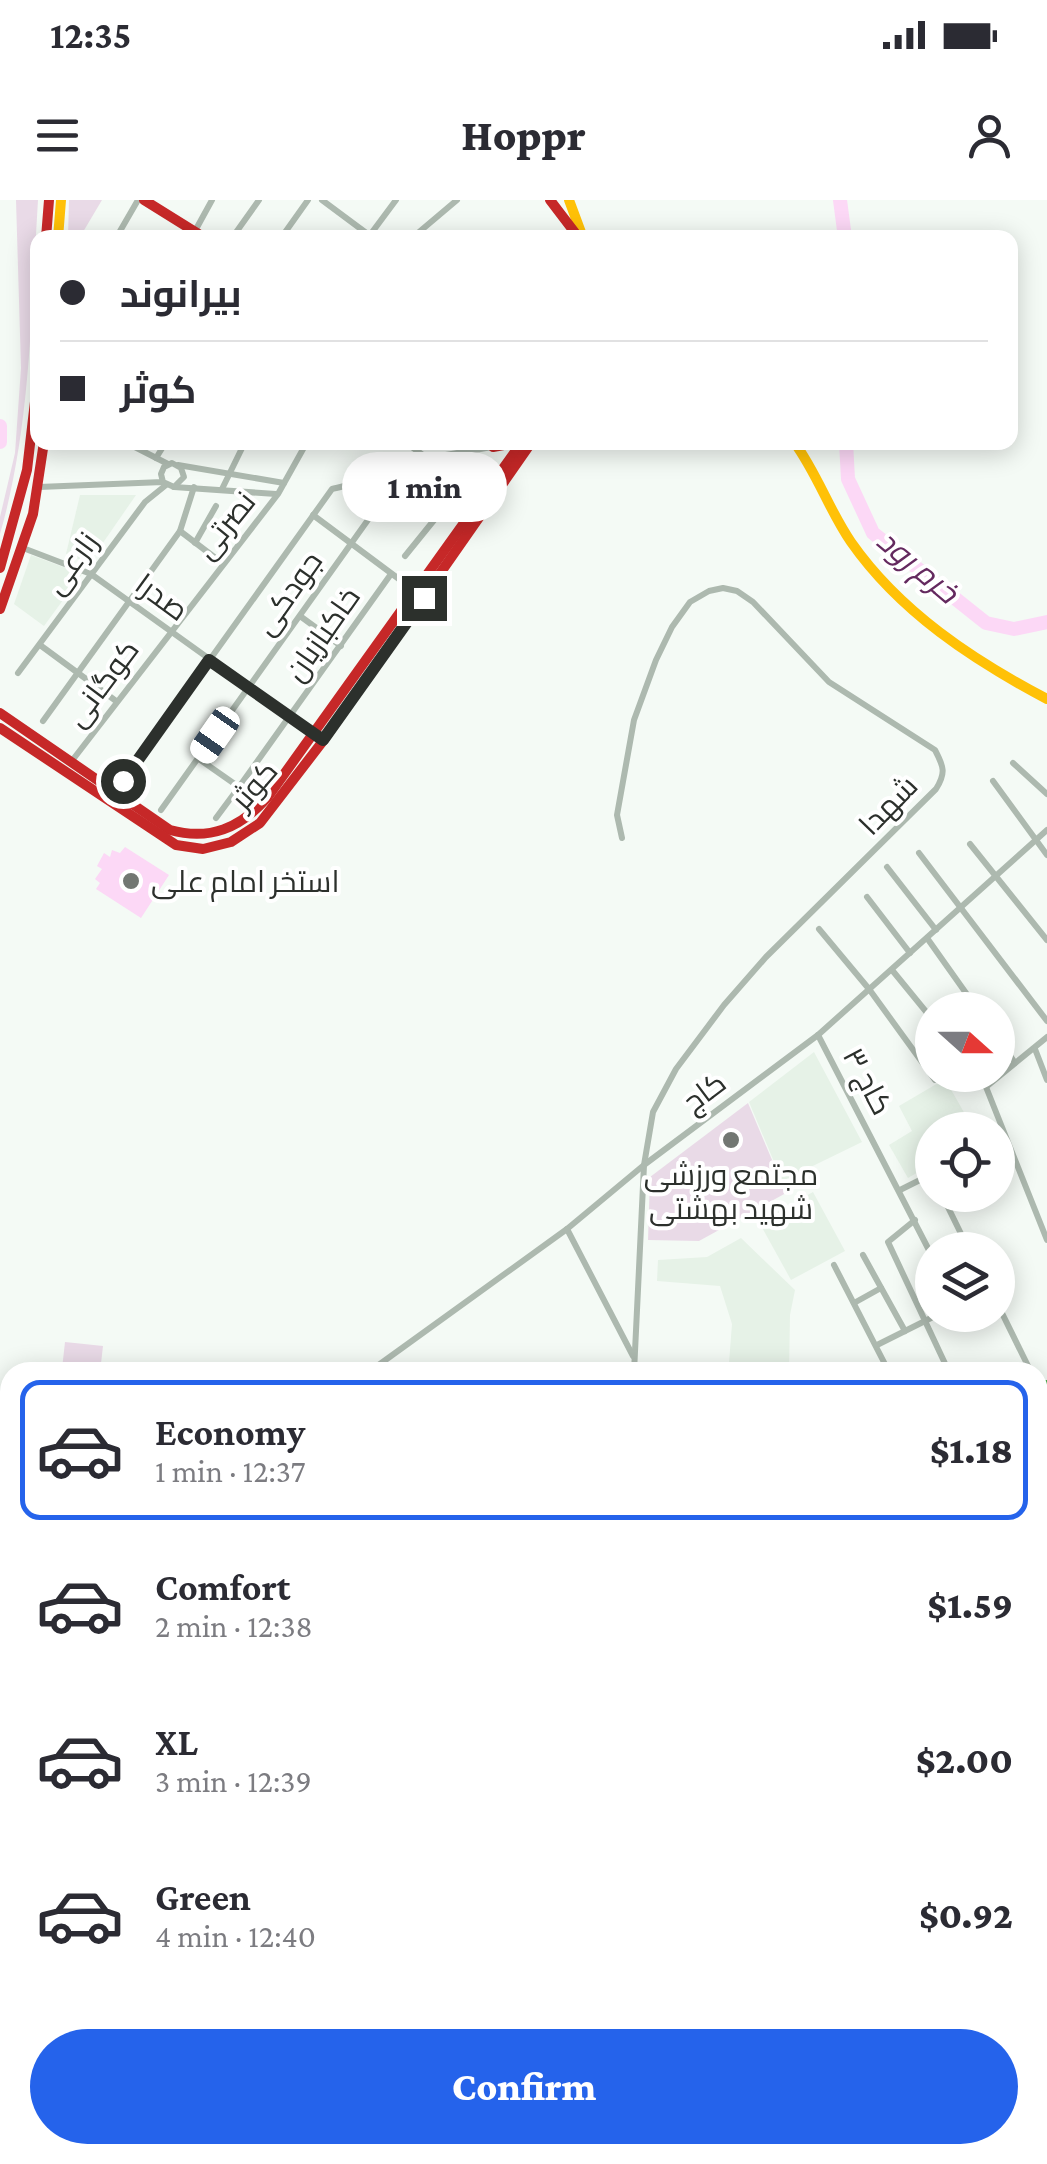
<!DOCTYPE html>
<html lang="en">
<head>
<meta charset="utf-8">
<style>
  :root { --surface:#fff; --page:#f7f7f7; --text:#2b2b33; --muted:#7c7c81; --line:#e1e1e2; --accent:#2563eb }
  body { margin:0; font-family:"Crimson Pro",Cairo,serif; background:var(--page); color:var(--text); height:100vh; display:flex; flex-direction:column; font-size:38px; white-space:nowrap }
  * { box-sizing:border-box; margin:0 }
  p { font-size:32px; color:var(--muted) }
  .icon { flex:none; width:55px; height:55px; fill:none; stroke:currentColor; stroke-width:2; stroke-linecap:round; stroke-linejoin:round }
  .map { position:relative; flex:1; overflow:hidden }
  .panel { position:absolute; left:0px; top:1162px; width:1048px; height:802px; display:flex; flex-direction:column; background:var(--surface); border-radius:30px 30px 0 0; box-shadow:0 5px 25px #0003 }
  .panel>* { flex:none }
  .top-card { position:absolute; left:30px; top:30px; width:988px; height:220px; border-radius:20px; box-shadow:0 5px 25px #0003; display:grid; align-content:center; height:220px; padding:0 30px; background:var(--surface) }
  .needle { width:65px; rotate:111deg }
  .fabs { position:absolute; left:915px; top:792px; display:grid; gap:20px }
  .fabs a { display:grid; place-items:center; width:100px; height:100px; border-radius:50%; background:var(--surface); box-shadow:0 5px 25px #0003; font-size:50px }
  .end { position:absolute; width:45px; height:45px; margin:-22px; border:12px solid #2c302c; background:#fff; box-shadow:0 0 0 5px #fff }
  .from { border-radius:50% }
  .bubble { position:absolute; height:70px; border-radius:35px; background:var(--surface); box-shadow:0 5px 25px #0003; font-size:32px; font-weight:800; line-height:70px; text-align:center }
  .car { position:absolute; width:30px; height:60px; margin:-30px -15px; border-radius:12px; box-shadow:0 0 8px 2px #0007; background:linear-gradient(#fff 24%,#345 0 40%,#fff 0 76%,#345 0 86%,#fff 0) }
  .top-card b { display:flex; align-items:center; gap:35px; height:95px; font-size:38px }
  .top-card b+b { border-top:2px solid var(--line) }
  .top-card i { width:25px; height:25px; background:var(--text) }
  ul { padding:18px 0 0; list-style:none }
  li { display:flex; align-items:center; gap:30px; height:140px; margin:0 20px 15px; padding:0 10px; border:5px solid transparent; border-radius:20px }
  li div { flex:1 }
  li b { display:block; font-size:38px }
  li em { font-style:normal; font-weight:800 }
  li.selected { border-color:var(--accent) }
  li>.icon { width:90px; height:90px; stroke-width:1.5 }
  .primary-button { display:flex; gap:20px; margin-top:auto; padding:20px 30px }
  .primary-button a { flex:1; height:115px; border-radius:60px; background:var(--accent); color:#fff; font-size:40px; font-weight:800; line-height:115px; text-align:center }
  .status { display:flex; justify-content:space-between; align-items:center; height:70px; padding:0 50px; background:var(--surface); direction:ltr }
  .status svg { height:28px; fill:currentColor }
  header { display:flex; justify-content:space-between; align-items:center; height:130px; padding:0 30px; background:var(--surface); font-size:45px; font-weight:800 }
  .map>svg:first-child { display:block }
  .built { fill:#e6f2e7 }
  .green { fill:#e9dae7 }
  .water { fill:#fcd8f6 }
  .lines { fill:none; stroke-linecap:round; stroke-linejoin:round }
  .river { stroke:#fcd8f6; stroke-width:14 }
  .street { stroke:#adb9af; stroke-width:6 }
  .fast { stroke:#4caf50; stroke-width:10 }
  .slow { stroke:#ffc107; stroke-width:10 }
  .jam { stroke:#c62828; stroke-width:10 }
  .route { stroke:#2c302c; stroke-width:12 }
  .poi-dot { fill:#727772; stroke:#fff; stroke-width:4 }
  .labels { text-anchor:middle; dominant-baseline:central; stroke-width:8; stroke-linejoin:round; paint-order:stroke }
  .street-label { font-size:30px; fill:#2c302c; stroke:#fff }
  .poi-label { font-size:30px; fill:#2c302c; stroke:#fff; text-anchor:start }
  .water-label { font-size:32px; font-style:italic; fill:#64295f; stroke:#fff }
</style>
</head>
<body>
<div class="status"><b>12:35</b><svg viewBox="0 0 49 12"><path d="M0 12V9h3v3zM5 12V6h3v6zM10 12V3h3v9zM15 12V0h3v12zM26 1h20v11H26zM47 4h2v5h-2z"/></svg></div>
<header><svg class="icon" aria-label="menu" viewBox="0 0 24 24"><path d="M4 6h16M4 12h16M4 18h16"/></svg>Hoppr<svg class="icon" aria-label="person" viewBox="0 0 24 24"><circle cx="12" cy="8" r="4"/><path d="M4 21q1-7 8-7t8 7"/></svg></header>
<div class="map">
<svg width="1047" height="1964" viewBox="0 0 1047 1964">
  <rect width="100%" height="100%" fill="#f4faf5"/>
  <g class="built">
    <path d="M80,295H136L89,363L66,354Z"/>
    <path d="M31,355L82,374L44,426L14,404Z"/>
    <path d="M814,852L862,942L782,981L749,902Z"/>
    <path d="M945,879L974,930H932V964L908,978L889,945L912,931L899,906Z"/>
    <path d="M813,992L845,1051L791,1080L759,1022Z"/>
    <path d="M741,1038L795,1090L790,1115L789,1172L729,1163L732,1124L720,1086L657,1081L658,1060L707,1057Z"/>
  </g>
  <g class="green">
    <path d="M16,0H38C31,111 31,227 0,334V317L15,253L21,168Z"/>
    <path d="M69,0H102L80,37H68Z"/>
    <path d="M748,903L786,993L699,1041L648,1040L650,977Z"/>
    <path d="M65,1142L103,1146L100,1172L62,1169Z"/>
  </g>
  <path class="water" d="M125,647L169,675L141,718L96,689L100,683L95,679L102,669L97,666L104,653L110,657L112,650L120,653Z"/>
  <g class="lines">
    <g class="river">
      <path d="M840,0L845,38"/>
      <path d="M0,226V242"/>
      <path d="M846,242L848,279L873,333L986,423L1014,429L1047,422"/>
    </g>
    <g class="street">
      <path d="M322,0L369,35"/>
      <path d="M195,31L212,0"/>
      <path d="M370,35L396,0"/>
      <path d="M116,38L138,0"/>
      <path d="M232,38L259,0"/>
      <path d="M281,38L308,0"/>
      <path d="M412,38L457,0"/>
      <path d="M125,242L168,264"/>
      <path d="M405,242L427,258"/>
      <path d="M156,258L166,242"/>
      <path d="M178,265L284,283"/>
      <path d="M353,271L492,247"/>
      <path d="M395,282L439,314L405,356"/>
      <path d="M39,287L163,282L174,287L184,277L181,268L172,263L164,267L161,274L163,282"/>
      <path d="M174,287L276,294"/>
      <path d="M464,288C480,278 484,266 469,253"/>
      <path d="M222,289L245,242"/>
      <path d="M313,315L415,391"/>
      <path d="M180,331L222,363"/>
      <path d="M195,343L216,306"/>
      <path d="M23,348L91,374L314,534"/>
      <path d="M300,416L341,446"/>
      <path d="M40,445L116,501"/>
      <path d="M18,473L145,302L166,285"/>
      <path d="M43,521L180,331L194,287"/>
      <path d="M199,559L239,587L391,374"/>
      <path d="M71,562L278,294L307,242"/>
      <path d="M1013,563L1047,594"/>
      <path d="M123,581L332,289C353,284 423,265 441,270C464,276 471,300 463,321"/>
      <path d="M993,581L1047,655"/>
      <path d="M161,610L400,275"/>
      <path d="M216,618L239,587"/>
      <path d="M622,638L617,615L634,520L656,460L672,427L690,402L709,391L723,388L737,391L753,402L829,482L935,550C944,567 946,573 936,589L766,757L724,805L676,869L653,912L644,965L634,1172"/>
      <path d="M970,644L1047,740"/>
      <path d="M919,653L1047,821"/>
      <path d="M887,667L936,730"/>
      <path d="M867,697L910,753"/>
      <path d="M819,729L869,789L935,880L944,875"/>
      <path d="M927,738L978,810"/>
      <path d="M892,770L932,819"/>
      <path d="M818,835L932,1056"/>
      <path d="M998,838L1015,863"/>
      <path d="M1035,849L1047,880"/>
      <path d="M969,875L986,887L1047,837"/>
      <path d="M986,887L1047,1040"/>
      <path d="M900,990L932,974"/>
      <path d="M942,995L969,1050"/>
      <path d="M915,1020L888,1042L949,1172"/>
      <path d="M567,1029L633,1156"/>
      <path d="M863,1055L905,1131"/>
      <path d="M834,1065L889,1172"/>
      <path d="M854,1103L881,1088"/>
      <path d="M998,1105L1031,1172"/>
      <path d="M877,1145L937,1115"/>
      <path d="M373,1169L567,1029L644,965L818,835L1047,630"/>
      <path d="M0,1314L10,1308"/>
      <path d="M0,1383L10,1382"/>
      <path d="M1038,1441L1043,1475L1038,1515"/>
      <path d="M0,1444L10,1443"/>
      <path d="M0,1453L10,1542"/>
      <path d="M1038,1521H1047"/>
      <path d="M1038,1531L1043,1595"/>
      <path d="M0,1581L10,1580"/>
      <path d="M1038,1623L1047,1621"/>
      <path d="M0,1695L10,1694"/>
      <path d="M1038,1779L1047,1809"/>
      <path d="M0,1818L10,1817"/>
      <path d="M1038,1854L1047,1846"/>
      <path d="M1038,1907L1047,1921"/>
      <path d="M15,1955L16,1964"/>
      <path d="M63,1955L64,1964"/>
      <path d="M118,1955L120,1964"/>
      <path d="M172,1955L173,1964"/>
      <path d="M227,1955L228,1964"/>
      <path d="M282,1955L283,1964"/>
      <path d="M314,1955L315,1964"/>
      <path d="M349,1955L350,1964"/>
      <path d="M401,1955L402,1964"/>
      <path d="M432,1955L433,1964"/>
      <path d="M649,1955V1964"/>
      <path d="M708,1955V1964"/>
      <path d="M759,1955V1964"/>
      <path d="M944,1955L950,1964"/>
      <path d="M896,1964L908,1955"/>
    </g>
    <g class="fast">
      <path d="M329,1172L415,1169L510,1172"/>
      <path d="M1038,1187L1047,1185"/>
      <path d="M1038,1217L1047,1216"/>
      <path d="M1038,1255H1047"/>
      <path d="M0,1276L10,1275"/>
      <path d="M524,1955V1964"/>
    </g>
    <g class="slow">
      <path d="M569,0L582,35"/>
      <path d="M58,38L61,0"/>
      <path d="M794,242C817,273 829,310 851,342C900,412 973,460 1047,499"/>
      <path d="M0,1237L10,1236"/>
      <path d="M0,1304L10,1302"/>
      <path d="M545,1955V1964"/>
      <path d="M1045,1964L1047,1962"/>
    </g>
    <g class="jam">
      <path d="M144,0L205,38"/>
      <path d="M550,0L579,38"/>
      <path d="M46,38L49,0"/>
      <path d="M487,242L493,247L520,242"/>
      <path d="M0,368L27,270L38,176"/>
      <path d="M0,409L33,314L44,242"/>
      <path d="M0,513L170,630C210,641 240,628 267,598L522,242"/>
      <path d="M0,528L176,645L203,649L231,642L260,623L323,541L529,246L523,242"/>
      <path d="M1038,1232L1047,1231"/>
      <path d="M0,1926L10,1924"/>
      <path d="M0,1936L10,1934"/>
    </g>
  </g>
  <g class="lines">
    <path class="route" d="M123,581L209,460L323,540L424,398"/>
  </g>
  <g class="poi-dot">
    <circle cx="131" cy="681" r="10"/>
    <circle cx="731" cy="940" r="10"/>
  </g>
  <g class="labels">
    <g class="street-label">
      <text transform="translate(225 325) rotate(-51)">نصرتی</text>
      <text transform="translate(71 363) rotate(-54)">زارعی</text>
      <text transform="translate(288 393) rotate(-55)">جودکی</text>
      <text transform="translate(162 397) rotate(36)">صدرا</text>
      <text transform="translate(322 434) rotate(-55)">خاکبازیان</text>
      <text transform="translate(102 483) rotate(-53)">کوگانی</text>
      <text transform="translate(254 585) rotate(-49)">کوثر</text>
      <text transform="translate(888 605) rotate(-46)">شهدا</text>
      <text transform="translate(868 881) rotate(62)">کاج ۳</text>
      <text transform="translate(704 892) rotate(-37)">کاج</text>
    </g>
    <g class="poi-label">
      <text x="151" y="681">استخر امام علی</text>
      <text x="731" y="974" text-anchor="middle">مجتمع ورزشی<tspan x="731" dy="34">شهید بهشتی</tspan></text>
    </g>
    <g class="water-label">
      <text transform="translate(918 366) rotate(40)">خرم رود</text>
    </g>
  </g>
</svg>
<div class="fabs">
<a><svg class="needle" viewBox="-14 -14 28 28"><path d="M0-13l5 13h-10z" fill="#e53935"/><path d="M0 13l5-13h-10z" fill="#7c7c81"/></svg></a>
<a><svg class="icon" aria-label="locate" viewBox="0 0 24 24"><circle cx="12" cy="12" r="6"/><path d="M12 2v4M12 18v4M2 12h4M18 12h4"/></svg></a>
<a><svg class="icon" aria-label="layers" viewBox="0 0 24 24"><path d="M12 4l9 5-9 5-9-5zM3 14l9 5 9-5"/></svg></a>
</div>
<i class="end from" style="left:123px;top:581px"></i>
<i class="end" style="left:424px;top:398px"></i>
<div class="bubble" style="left:342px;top:252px;width:165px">1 min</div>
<i class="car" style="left:215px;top:535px;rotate:215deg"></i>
<div class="top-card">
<b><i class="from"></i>بیرانوند</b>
<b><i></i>کوثر</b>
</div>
<section class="panel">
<ul>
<li class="selected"><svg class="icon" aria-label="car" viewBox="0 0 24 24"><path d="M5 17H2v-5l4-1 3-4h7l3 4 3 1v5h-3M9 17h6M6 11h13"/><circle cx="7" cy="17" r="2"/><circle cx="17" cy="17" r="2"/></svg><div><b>Economy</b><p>1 min · 12:37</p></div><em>$1.18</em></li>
<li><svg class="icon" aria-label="car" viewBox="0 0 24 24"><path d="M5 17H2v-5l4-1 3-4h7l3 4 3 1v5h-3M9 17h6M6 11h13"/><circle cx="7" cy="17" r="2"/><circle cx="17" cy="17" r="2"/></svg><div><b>Comfort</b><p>2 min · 12:38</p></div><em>$1.59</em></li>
<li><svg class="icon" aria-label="car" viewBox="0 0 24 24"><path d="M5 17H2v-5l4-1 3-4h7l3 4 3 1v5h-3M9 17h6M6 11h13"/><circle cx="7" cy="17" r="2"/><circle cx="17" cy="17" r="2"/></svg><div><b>XL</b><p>3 min · 12:39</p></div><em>$2.00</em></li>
<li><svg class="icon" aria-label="car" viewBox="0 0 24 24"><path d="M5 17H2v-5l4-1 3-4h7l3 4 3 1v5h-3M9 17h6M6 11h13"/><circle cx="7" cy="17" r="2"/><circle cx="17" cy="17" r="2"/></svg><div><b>Green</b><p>4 min · 12:40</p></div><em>$0.92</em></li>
</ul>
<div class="primary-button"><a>Confirm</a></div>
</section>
</div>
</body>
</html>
